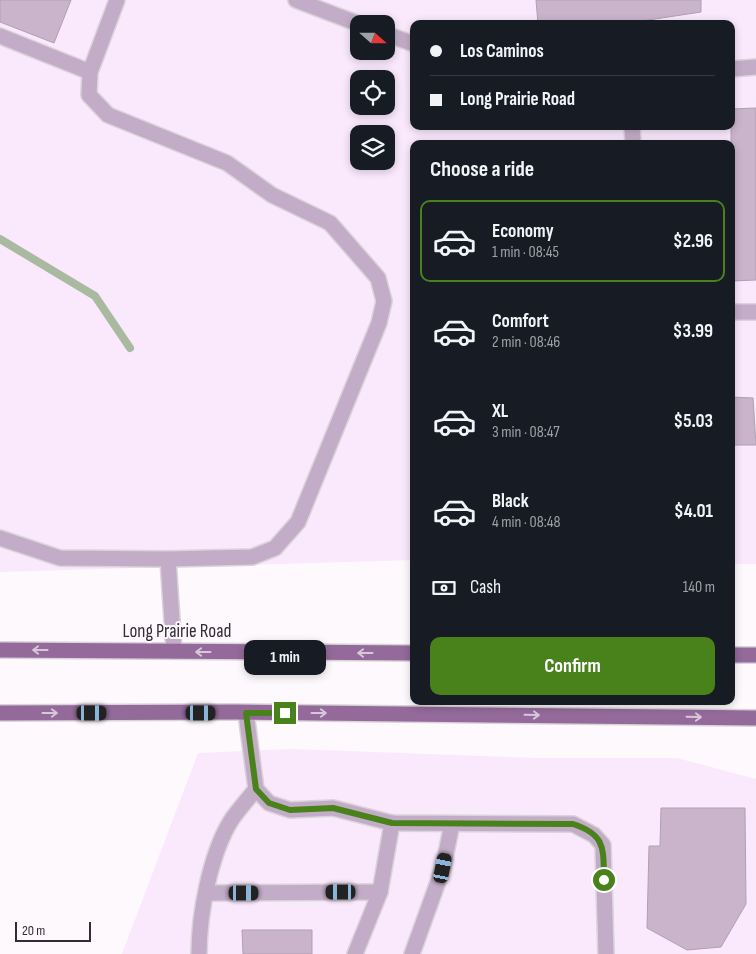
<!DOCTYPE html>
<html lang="en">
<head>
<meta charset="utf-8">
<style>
  :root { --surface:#171b24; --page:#242831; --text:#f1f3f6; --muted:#9ea1a6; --line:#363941; --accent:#49811b }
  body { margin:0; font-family:"Sofia Sans Condensed",sans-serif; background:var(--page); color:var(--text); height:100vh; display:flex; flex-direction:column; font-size:19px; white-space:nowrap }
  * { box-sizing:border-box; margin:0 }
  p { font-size:16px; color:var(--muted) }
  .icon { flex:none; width:28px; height:28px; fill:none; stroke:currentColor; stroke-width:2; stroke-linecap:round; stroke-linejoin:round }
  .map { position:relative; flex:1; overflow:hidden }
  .side { position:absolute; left:410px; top:140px; width:325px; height:565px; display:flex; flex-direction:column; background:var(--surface); border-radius:10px; box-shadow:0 2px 8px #0003 }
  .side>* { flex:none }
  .hud { position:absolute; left:410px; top:20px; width:325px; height:110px; border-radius:10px; box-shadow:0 2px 8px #0003; display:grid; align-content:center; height:110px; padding:0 20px; background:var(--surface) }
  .needle { width:32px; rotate:111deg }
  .buttons { position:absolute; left:350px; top:15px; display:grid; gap:10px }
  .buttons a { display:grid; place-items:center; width:45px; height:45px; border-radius:10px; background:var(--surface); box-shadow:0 2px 8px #0003; font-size:25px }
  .scale { position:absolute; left:15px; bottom:12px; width:76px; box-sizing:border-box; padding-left:5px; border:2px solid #332c34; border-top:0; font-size:14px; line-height:18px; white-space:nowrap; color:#332c34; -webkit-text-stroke:4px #fdf9fd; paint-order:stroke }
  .end { position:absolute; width:22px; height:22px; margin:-11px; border:6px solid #49811b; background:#fff; box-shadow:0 0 0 2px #fff }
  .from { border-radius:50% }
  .bubble { position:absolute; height:35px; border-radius:10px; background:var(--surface); box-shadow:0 2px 8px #0003; font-size:16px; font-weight:700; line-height:35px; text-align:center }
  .car { position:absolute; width:15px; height:30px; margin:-15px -8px; border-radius:6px; box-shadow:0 0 4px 1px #0007; background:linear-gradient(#222 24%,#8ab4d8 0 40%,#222 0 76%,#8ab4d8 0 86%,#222 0) }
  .hud b { display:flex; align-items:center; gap:18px; height:48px; font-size:19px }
  .hud b+b { border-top:1px solid var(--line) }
  .hud i { width:12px; height:12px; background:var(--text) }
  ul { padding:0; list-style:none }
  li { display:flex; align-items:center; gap:15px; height:82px; margin:0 10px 8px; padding:0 10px; border:2px solid transparent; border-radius:10px }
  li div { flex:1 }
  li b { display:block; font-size:19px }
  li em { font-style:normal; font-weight:700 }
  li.selected { border-color:var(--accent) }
  li>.icon { width:45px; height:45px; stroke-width:1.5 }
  h2 { padding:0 20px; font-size:22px; line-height:60px }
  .pay { display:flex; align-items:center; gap:12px; height:55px; padding:0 20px; font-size:19px }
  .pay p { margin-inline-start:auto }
  .cta { display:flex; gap:10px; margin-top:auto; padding:10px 20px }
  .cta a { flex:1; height:58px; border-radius:10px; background:var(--accent); color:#fff; font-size:20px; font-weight:700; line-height:58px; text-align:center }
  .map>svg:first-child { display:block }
  .built { fill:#fae8fd; fill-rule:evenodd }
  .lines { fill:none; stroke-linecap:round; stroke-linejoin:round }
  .stream { stroke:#a9baa0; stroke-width:8 }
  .building { fill:#c9b4cc; stroke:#b09fb3 }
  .minor-casing { stroke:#d9d4d9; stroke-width:18 }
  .major-casing { stroke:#d9d4d9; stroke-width:18 }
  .minor { stroke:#c3acc7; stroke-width:15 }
  .major { stroke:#936a99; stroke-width:15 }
  .oneway { stroke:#d8c7da }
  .route { stroke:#49811b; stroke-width:6 }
  .labels { text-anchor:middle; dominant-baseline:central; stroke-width:4; stroke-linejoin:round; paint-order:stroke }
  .street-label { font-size:19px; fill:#332c34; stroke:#fdf9fd }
</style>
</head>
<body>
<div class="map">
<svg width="756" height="954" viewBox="0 0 756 954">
  <rect width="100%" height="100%" fill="#fdf9fd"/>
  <g class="built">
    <path d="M0,0H756V564H731V144H414V560L0,572ZM359,24H386V51H359ZM414,24H731V126H414ZM359,79H386V106H359ZM359,134H386V161H359Z"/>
    <path d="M292,749L536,758H677L756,779V954H122L198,753Z"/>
  </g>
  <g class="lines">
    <path class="stream" d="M0,239L95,296L130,348"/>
  </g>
  <g class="building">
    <path d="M0,0H71L54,43L0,22Z"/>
    <path d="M536,0H701V12L622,24H538Z"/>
    <path d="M756,108V280L731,281V109Z"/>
    <path d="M731,397L753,398L756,445H731Z"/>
    <path d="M661,808H745L746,904L721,947L687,950L647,928L649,846H660Z"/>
    <path d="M242,930H312V954H243Z"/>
  </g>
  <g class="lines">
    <defs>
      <g id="minor">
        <path d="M117,0L90,72L89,95L108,115L227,163L272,195L330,223L378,278L384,301L379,323L298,522L275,548L252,557L168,559"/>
        <path d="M296,0L359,24"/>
        <path d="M386,34L414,44"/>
        <path d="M0,36L90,72"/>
        <path d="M731,69L756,67"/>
        <path d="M632,126L633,144"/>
        <path d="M731,312H756"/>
        <path d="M0,538L60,558L168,559L174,651"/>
        <path d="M246,713L256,789L269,803L290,810L333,808L392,823L573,824L594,835L603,845L606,954"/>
        <path d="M206,893L380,892"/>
        <path d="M199,954C199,915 210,853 232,819C239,809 248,799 256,789"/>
        <path d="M355,954L380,892L392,823"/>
        <path d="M412,954L443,868L452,824"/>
      </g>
      <g id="major">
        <path d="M0,650L414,653"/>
        <path d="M731,655H756"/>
        <path d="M0,713L236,712L756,718"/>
      </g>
    </defs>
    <use href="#minor" class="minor-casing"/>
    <use href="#major" class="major-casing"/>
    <use href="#minor" class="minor"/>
    <use href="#major" class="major"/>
  </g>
  <defs><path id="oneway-shaft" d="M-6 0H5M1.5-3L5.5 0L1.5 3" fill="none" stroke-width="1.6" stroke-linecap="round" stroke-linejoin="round" transform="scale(1.25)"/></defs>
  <g class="oneway">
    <use href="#oneway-shaft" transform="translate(40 650) rotate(-180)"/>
    <use href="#oneway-shaft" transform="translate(203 652) rotate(-180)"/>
    <use href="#oneway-shaft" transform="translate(365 653) rotate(-180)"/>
    <use href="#oneway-shaft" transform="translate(50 713)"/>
    <use href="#oneway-shaft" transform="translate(319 713)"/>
    <use href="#oneway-shaft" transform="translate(532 715) rotate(1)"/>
    <use href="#oneway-shaft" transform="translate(694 717) rotate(1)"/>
  </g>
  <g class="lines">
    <path class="route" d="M285,713H246L256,789L269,803L290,810L333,808L392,823L573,824C607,835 603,850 604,880"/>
  </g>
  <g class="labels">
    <g class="street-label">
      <text x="177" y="631">Long Prairie Road</text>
    </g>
  </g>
</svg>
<div class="buttons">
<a><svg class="needle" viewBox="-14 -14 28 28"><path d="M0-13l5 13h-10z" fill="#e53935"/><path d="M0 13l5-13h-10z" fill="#9ea1a6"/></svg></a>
<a><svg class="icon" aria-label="locate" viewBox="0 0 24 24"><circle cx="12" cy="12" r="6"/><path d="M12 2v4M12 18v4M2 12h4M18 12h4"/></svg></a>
<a><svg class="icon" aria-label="layers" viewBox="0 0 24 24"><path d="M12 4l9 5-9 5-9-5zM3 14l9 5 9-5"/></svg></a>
</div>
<div class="scale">20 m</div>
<i class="end from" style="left:604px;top:880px"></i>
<i class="end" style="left:285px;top:713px"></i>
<div class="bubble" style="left:244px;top:640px;width:82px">1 min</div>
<i class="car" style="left:92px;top:713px;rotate:90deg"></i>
<i class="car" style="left:201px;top:713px;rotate:90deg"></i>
<i class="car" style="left:443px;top:868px;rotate:11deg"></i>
<i class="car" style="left:341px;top:892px;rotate:270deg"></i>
<i class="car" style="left:244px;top:893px;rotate:90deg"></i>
<div class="hud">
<b><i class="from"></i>Los Caminos</b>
<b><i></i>Long Prairie Road</b>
</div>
<section class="side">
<h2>Choose a ride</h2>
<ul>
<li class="selected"><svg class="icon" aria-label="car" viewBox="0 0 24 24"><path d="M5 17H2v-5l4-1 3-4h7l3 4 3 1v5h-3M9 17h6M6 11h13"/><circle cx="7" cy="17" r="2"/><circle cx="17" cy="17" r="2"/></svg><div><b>Economy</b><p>1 min · 08:45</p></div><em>$2.96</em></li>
<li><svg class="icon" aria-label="car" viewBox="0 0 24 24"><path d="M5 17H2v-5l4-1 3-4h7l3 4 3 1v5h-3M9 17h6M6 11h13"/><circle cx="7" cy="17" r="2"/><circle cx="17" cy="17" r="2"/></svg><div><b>Comfort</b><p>2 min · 08:46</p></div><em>$3.99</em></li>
<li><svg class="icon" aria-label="car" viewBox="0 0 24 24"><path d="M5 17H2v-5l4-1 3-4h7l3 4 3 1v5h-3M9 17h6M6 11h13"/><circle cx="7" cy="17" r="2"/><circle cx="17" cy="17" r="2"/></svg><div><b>XL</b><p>3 min · 08:47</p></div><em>$5.03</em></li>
<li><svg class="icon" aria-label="car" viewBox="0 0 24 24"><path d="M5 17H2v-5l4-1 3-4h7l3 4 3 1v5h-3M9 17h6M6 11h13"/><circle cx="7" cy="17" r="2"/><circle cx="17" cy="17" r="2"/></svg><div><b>Black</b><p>4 min · 08:48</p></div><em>$4.01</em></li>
</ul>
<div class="pay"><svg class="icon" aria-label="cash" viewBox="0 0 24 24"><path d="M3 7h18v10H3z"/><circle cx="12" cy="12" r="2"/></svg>Cash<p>140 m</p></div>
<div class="cta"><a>Confirm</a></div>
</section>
</div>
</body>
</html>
